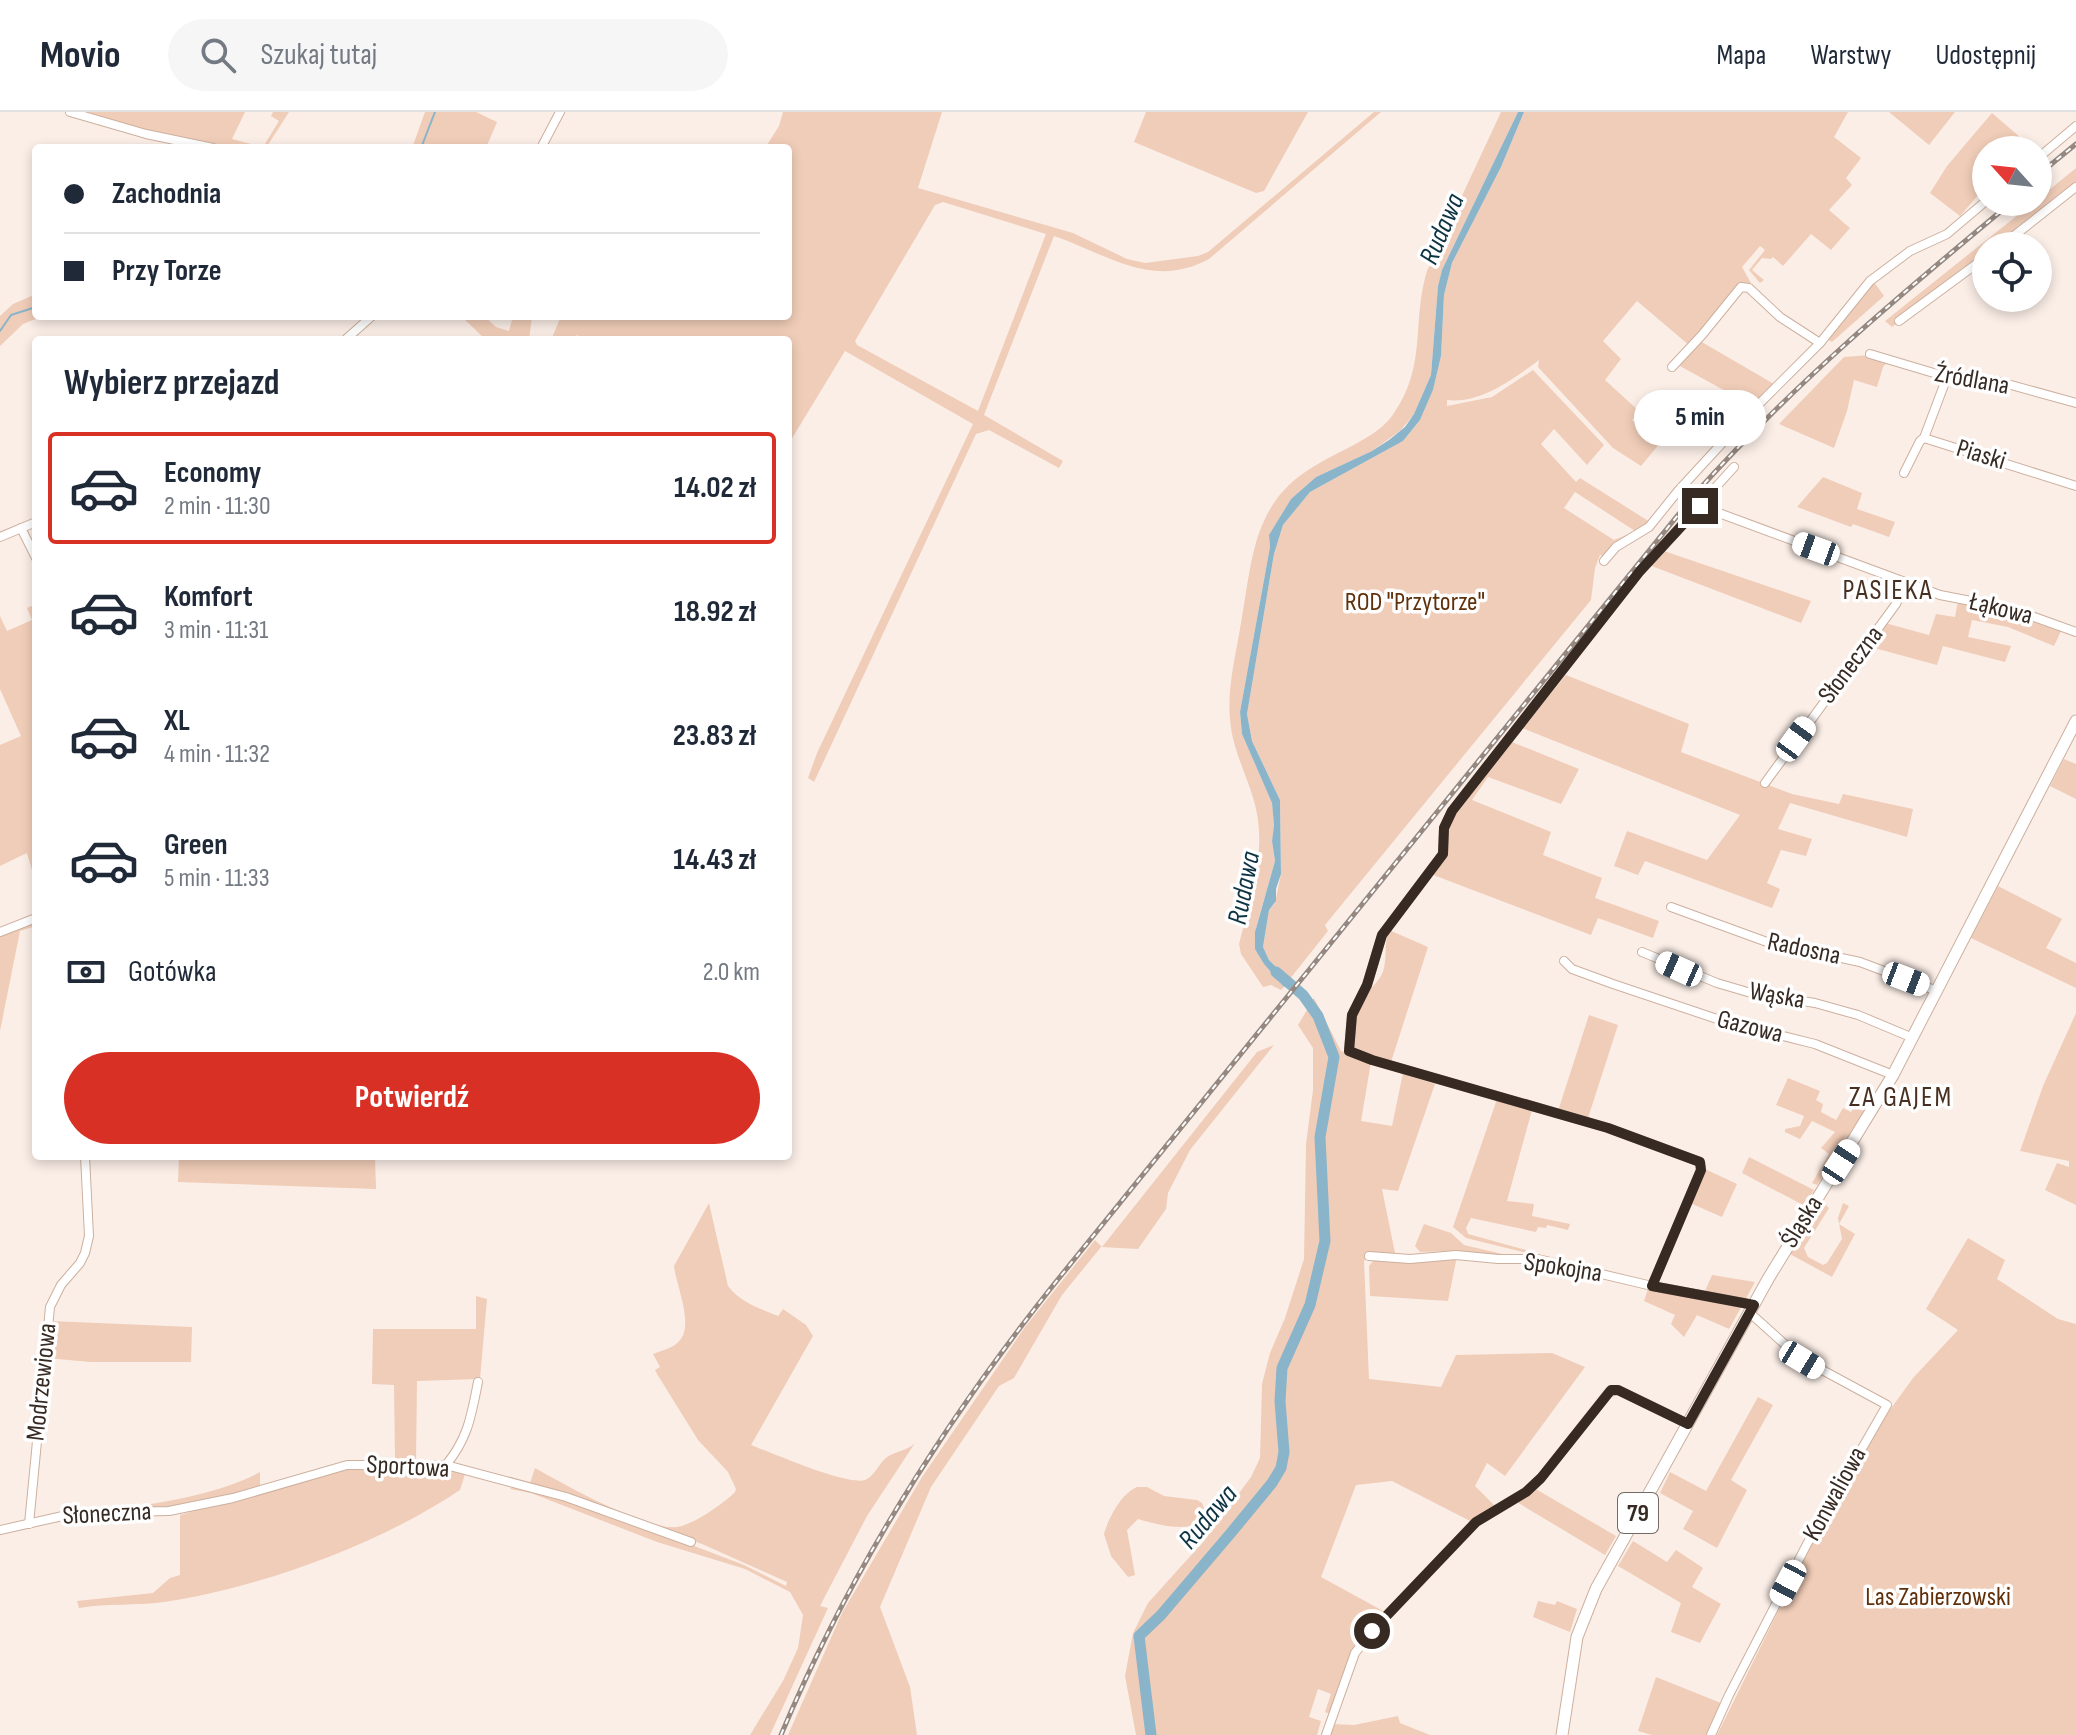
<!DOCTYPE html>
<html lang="pl">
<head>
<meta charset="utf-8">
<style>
  :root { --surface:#fff; --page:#f6f6f7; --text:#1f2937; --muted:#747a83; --line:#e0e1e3; --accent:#d93025 }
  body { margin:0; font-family:"Sofia Sans Condensed",sans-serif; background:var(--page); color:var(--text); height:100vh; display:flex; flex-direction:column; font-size:30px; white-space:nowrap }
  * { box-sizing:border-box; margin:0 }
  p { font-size:26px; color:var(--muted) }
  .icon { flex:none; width:44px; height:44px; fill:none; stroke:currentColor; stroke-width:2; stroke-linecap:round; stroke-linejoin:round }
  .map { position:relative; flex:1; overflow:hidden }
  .side { position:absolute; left:32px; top:224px; width:760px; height:824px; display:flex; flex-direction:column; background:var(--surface); border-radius:8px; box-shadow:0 4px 12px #0003 }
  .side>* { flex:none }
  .hud { position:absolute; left:32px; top:32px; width:760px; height:176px; border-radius:8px; box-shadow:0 4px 12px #0003; display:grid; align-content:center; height:176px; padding:0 32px; background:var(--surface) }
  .needle { width:52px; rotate:297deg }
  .tools { position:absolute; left:1972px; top:24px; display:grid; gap:16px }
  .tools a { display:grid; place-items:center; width:80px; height:80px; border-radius:50%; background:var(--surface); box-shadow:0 4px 12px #0003; font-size:40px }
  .end { position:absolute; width:36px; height:36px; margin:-18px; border:10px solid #362a23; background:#fff; box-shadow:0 0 0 4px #fff }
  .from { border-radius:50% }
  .bubble { position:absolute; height:56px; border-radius:28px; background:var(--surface); box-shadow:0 4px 12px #0003; font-size:26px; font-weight:700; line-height:56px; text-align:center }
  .car { position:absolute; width:24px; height:48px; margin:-24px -12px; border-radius:10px; box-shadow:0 0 6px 2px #0007; background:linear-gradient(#fff 24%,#345 0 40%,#fff 0 76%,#345 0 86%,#fff 0) }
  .hud b { display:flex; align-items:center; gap:28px; height:76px; font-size:30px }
  .hud b+b { border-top:2px solid var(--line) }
  .hud i { width:20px; height:20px; background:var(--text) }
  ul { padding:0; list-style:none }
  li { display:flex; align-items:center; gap:24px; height:112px; margin:0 16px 12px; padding:0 16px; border:4px solid transparent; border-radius:8px }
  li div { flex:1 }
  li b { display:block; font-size:30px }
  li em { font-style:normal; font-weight:700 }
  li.selected { border-color:var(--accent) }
  li>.icon { width:72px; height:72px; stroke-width:1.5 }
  h2 { padding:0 32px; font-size:36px; line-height:96px }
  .pay { display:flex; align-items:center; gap:20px; height:88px; padding:0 32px; font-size:30px }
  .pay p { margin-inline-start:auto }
  .action { display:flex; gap:16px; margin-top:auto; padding:16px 32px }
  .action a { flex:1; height:92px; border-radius:48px; background:var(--accent); color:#fff; font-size:32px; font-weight:700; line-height:92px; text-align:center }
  header { display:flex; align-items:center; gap:48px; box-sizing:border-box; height:112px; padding:0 40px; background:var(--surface); border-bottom:2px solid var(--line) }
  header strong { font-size:38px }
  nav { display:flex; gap:44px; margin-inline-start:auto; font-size:28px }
  .search { width:560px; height:72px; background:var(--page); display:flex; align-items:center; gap:20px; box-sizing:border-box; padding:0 28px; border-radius:44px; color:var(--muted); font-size:30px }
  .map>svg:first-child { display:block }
  .green { fill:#f0cdb8; fill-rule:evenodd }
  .water { fill:#8ab4c9 }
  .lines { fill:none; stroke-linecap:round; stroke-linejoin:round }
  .stream { stroke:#8ab4c9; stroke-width:2 }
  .river { stroke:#8ab4c9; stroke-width:11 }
  .minor-casing { stroke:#cdb09e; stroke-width:10 }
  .major-casing { stroke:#cdb09e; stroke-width:13 }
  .minor { stroke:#fff; stroke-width:8 }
  .major { stroke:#fff; stroke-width:11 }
  .rail-casing { stroke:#948881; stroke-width:5 }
  .rail { stroke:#fefefe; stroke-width:2; stroke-dasharray:6; stroke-linecap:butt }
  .route { stroke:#362a23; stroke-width:10 }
  .labels { text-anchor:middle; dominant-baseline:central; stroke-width:7; stroke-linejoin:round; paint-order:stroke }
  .shield { fill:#fefefe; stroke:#726a65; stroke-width:2 }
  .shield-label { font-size:24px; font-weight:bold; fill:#362a23 }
  .street-label { font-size:26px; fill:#362a23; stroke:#fefefe }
  .park-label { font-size:26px; fill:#60300b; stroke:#fefefe }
  .water-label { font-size:28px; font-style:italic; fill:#0e3444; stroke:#fefefe }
  .neighbourhood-label { font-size:28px; letter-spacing:2px; fill:#473021; stroke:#fefefe }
</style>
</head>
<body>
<header>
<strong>Movio</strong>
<div class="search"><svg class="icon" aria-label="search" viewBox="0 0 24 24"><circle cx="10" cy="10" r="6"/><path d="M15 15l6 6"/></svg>Szukaj tutaj</div>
<nav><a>Mapa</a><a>Warstwy</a><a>Udostępnij</a></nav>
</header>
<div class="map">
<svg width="2076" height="1623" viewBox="0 0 2076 1623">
  <rect width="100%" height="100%" fill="#fbeee7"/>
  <g class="green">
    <path d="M86,0H245L232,27L263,35L279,9L271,4L273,0H289L266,36C206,36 144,18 86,0Z"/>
    <path d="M425,0H476L497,10L486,36H412Z"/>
    <path d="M783,0H942L918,76L1073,121L1127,147L1145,151L1198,144L1208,140L1374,0H1381L1209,147C1152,178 1107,142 1054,124L984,303L1063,349L1059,356L989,318L976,322L814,670L808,666L817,641L973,312L845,239L788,333V228H588L577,223L573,228H551L561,204H788V36H765L779,14ZM943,90L1046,122L978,299L857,233L855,229L935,93Z"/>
    <path d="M1146,0H1308L1264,79L1256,81L1134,30Z"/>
    <path d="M1501,0H1518L1442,158L1438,174L1431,263L1414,302L1401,318L1372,339L1316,365L1291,387L1269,423L1270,435L1240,600L1242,622L1272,691L1274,713L1272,729L1275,749L1256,816L1255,836L1264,852L1284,875L1281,878L1271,873L1263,875L1241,842L1239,832C1251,785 1268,737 1254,689C1246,661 1232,636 1230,607C1227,576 1236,542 1241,511C1246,483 1249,454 1257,427C1274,375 1302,359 1348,336C1363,328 1382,318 1392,304C1428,254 1411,212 1427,159Z"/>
    <path d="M1524,0H1848L1834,25L1861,46L1846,66L1852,73L1829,98L1850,116L1831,138L1811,122L1783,154L1773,145L1771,147L1762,146L1752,158L1764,168L1760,171L1749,158L1765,138L1760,134L1742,155L1751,171L1749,175L1741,172L1690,234L1637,189L1603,229L1621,247L1605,268L1639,299L1632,308L1660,331L1641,354L1613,336L1538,255L1539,248C1513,267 1481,292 1447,288V294L1492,285L1533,258L1604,333L1587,353L1554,317L1541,332L1576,370L1580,366L1650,410L1635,419L1575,380L1564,396L1614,428L1629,422L1630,425L1603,444L1600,443L1595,456L1591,488L1325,813L1328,819L1289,868L1269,848L1263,835L1269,798L1275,791L1281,762L1280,688L1252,629L1247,602L1274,442L1283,413L1310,380L1403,329L1420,308L1433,278L1441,244L1444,183L1452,151L1501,55Z"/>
    <path d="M1889,0H1955L1929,33Z"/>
    <path d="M1992,1L2021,26V38H1986V74L1960,104L1930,81L1947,54Z"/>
    <path d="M2076,56V71L1997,134H1986V143L1892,215L1885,209L2034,90H2038V87Z"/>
    <path d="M1874,170L1884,184L1832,230L1827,227Z"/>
    <path d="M36,182V204H43L23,212L0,234V204L13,192Z"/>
    <path d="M461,204H484L496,215L509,219L513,204H532L529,228H486Z"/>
    <path d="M1700,229L1774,272L1753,294L1678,253Z"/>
    <path d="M1869,243L1888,249L1883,255L1877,275L1854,268L1847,299L1834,336L1779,312L1844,245Z"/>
    <path d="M1823,365L1862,381L1857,397L1895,410L1889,425L1853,412L1851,415L1797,395Z"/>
    <path d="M1664,439L1811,489L1801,511L1649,453Z"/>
    <path d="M1958,489L2010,500L2062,517L2054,534L2008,515L1972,508L1968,525L2011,534L2005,550L1943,534L1937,553L1867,534L1885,511L1929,523L1936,502L1955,505Z"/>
    <path d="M36,492V772L27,741L0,754V633L21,624L0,577V504L7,519L32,508L27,496Z"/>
    <path d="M1566,563L1689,612L1681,640L1792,682L1839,692L1843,682L1913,697L1907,725L1790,691L1778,717L1812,727L1806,744L1781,738L1767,771L1780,777L1772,796L1645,749L1638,763L1614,754L1627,719L1707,748L1740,703L1522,616Z"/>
    <path d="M1512,630L1579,657L1561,692L1488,665L1472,688L1551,720L1543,743L1602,766L1595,786L1659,809L1653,826L1598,806L1591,823L1428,761L1441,740L1451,704Z"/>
    <path d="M2064,647L2076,652V687L2050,674Z"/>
    <path d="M1998,774L2062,807L2046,836L2076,851V876L1971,826Z"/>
    <path d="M36,809V814L20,819L0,919V823Z"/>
    <path d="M1389,818L1428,835L1391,950L1350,937C1349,916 1353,900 1366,883C1372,874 1382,867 1384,856C1387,843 1384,831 1389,818Z"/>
    <path d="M1314,886L1341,939L1371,950L1361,1009L1392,1014L1403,961L1435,972L1398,1079L1382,1077L1395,1141L1372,1142L1364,1149L1369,1267L1441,1275L1456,1243L1552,1241L1585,1255L1505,1364L1487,1351L1475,1374L1495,1394L1472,1410L1392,1369L1356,1373L1321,1465L1385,1500L1351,1541L1332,1603L1325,1600L1331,1582L1318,1577L1309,1605L1321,1609L1317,1623H1136L1125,1564L1133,1521L1148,1491L1203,1430L1251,1365L1260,1346L1262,1272L1270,1241L1285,1206L1304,1147L1306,1032L1313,978V936L1298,913Z"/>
    <path d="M2076,901V1093L2045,1078L2057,1051L2069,1055V1049L2020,1039L2043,974Z"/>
    <path d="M1589,903L1618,913L1588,1006L1558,999Z"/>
    <path d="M1274,933L1190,1038L1168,1081L1166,1097L1138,1137L1101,1135L1062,1183L1014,1266L999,1274L931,1375L880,1495L910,1575L917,1623H788L842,1501L922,1365L1025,1215L1095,1128L1102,1135L1257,940Z"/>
    <path d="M1788,966L1820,979L1816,988L1823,992L1821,1000L1836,1008L1843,996L1851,1000L1854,995L1864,999L1817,1073L1812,1071L1829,1042L1821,1036L1835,1020L1812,1009L1800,1027L1785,1020V1017L1800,1014L1804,1004L1776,993Z"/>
    <path d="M1497,987L1532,998L1507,1089L1534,1092L1532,1104L1570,1112L1568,1118L1547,1113L1546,1116L1538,1115L1536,1120L1471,1106L1466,1116L1468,1122L1537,1141L1535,1143L1466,1126L1453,1115Z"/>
    <path d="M179,1044L375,1045L376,1077L178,1070Z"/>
    <path d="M1749,1045L1814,1078L1805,1094L1742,1061Z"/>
    <path d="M1705,1057L1737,1072L1722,1105L1690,1091Z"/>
    <path d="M709,1091L728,1174C741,1191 759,1196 778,1204L783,1197L806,1213L813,1224L751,1333C772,1341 847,1374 865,1368C875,1364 879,1351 887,1345C896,1339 907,1339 915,1331L867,1404L820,1494L828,1496L770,1623H750L783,1569L798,1536L803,1503L790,1480L745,1457L657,1430L531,1381L510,1377L516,1372L681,1429L744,1453L786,1474L787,1470L702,1432L530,1371L535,1356C563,1372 647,1419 677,1415C693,1413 723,1392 735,1380L736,1377L728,1360L698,1328L657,1262L655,1258L660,1255L653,1242C660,1239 670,1237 676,1232C697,1217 676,1175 674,1154Z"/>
    <path d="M1824,1091L1829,1096L1804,1136L1808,1145L1823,1153L1827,1151L1842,1127L1838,1106L1843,1091L1849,1094L1839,1112L1855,1122L1832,1165L1788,1141L1819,1095Z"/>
    <path d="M1424,1112L1451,1121L1464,1133L1524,1147L1454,1139L1420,1140L1415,1134Z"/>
    <path d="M1968,1126L2005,1148L1997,1167L2058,1207L2076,1212V1623H1717L1840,1374L1866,1331L1913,1266L1958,1218L1926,1197Z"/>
    <path d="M1457,1144L1448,1189L1370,1184L1369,1154L1374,1148Z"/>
    <path d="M1712,1163L1755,1170L1729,1217L1697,1203L1684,1225L1671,1212L1675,1203L1644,1189L1648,1177L1702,1186Z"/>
    <path d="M476,1184L487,1187L480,1267L417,1269L416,1349L395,1348L394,1273L372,1272L373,1217H476Z"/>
    <path d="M51,1209L192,1215L191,1250H90L47,1246Z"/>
    <path d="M1758,1285L1773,1293L1731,1368L1747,1378L1717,1436L1683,1417L1693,1399L1660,1381L1670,1360L1706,1379Z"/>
    <path d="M355,1355H449L465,1362L460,1378C378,1433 262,1475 164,1490C136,1494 107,1491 79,1496L77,1489L153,1481L170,1466L180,1463V1403L330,1359Z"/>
    <path d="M260,1360V1374L187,1395L107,1399C121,1393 136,1394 151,1392C183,1387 232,1376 260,1360Z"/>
    <path d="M1137,1375H1147L1164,1384L1197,1388L1202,1391L1208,1406C1191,1422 1158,1413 1138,1407L1127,1418L1135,1463L1128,1465L1111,1444L1104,1422C1109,1405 1121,1382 1137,1375Z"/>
    <path d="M1534,1376L1616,1424L1605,1443L1515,1389Z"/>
    <path d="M1633,1429L1667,1450L1676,1438L1703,1456L1692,1475L1721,1492L1700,1531L1671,1520L1681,1491L1618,1454Z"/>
    <path d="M1538,1489L1555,1493L1557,1489L1577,1497L1570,1520L1533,1505Z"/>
    <path d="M1656,1565L1721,1591L1706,1623H1652L1638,1619Z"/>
    <path d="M1398,1604L1400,1611L1430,1623H1329L1332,1612L1354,1613Z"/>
  </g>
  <path class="water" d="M1518,0H1524L1501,55L1452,151L1444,183L1441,244L1433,278L1420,308L1403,329L1310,380L1283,413L1274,442L1247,602L1252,629L1280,688L1281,762L1276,777V789L1269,798L1263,835L1269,848L1289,868L1284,875L1264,852L1255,837V820L1275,749L1272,729L1274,713L1272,691L1242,622L1240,600L1270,435L1269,423L1291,387L1316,365L1372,339L1389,328L1405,315L1414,302L1431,263L1438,174L1442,158Z"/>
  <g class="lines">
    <g class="stream">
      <path d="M421,36L435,0"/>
      <path d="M0,219L11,203L36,195"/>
    </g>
    <path class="river" d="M1151,1623L1139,1524L1161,1503L1230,1422L1272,1371L1281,1356L1284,1340L1280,1289L1282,1256L1310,1193L1325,1129L1320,1025L1334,945L1318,904L1303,883L1276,860"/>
    <defs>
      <g id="minor">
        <path d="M70,0L146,22L213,36"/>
        <path d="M541,36L560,0"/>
        <path d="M2038,46L2076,14"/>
        <path d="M2001,134L2076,75"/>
        <path d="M1899,209L1986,145"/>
        <path d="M345,228L372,204"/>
        <path d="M1870,242L1974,273L1993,268L2076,291"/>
        <path d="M1672,255L1702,223L1741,175L1749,176L1780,205L1820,231"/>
        <path d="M1924,326L1947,265"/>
        <path d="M1904,361L1920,329L1924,326L2076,374"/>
        <path d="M1700,394L1940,483L2012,497L2076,520"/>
        <path d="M21,416L36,446"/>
        <path d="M0,425L36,410"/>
        <path d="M1604,449L1616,435L1649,415L1678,379L1746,305L1820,231L1870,169L1910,139L1947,122L1986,89"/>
        <path d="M1765,671L1896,492L1905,471"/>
        <path d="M1671,795L1767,830L1860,850L1937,879"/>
        <path d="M0,820L36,806"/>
        <path d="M1642,840L1717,871L1751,881L1815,891L1858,903L1913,926"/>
        <path d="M1564,849L1572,857L1613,872L1723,909L1815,932L1893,963"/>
        <path d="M1369,1144L1410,1147L1456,1143L1498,1147H1538L1652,1174L1754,1193"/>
        <path d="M1652,1174L1701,1058L1700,1050L1608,1016L1372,948L1349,939L1352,903L1367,873L1382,823L1443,742L1444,716L1452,699L1640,459L1734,355"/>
        <path d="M446,1353C468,1326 471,1305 478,1270"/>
        <path d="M29,1412L50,1195L61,1173L80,1151L85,1141L89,1124L85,1044"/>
        <path d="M0,1418L76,1401L169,1399L233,1386L347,1353H446L566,1385L691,1430"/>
        <path d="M1326,1623L1355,1541L1372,1519L1476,1410L1526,1380L1541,1366L1609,1280L1618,1278L1688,1312"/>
        <path d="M1711,1623L1729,1583L1807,1432L1887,1293L1800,1246L1750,1201"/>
      </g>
      <path id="major" d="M1562,1623L1577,1525L1596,1477L1768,1167L1893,963L2076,609"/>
    </defs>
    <use href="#minor" class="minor-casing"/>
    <use href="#major" class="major-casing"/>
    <use href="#minor" class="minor"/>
    <use href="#major" class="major"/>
    <defs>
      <g id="rail">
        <path d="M2038,63L2076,32"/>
        <path d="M781,1623C850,1458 944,1310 1055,1171L1695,382C1791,274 1901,182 2012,90"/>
      </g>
    </defs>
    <use href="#rail" class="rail-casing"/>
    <use href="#rail" class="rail"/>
  </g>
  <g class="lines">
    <path class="route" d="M1372,1519L1476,1410L1526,1380L1541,1366L1611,1278H1618L1688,1312L1754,1193L1652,1174L1701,1058L1700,1050L1608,1016L1372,948L1349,939L1352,903L1367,873L1382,823L1443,742L1444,716L1452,699L1640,459L1700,394"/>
  </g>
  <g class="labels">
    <rect class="shield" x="1618" y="1381" width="40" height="40" rx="6"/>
    <g class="shield-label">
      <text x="1638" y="1401">79</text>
    </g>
    <g class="street-label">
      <text transform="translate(1972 268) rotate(10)">Źródlana</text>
      <text transform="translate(1981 343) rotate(17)">Piaski</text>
      <text transform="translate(2001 497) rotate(14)">Łąkowa</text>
      <text transform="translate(1851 553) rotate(-53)">Słoneczna</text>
      <text transform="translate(1804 837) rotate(12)">Radosna</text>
      <text transform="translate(1777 884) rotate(10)">Wąska</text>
      <text transform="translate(1750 915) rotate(14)">Gazowa</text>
      <text transform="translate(1802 1110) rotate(-58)">Śląska</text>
      <text transform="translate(1563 1156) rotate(9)">Spokojna</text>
      <text transform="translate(42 1270) rotate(-84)">Modrzewiowa</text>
      <text transform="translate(408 1355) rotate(3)">Sportowa</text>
      <text transform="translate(1835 1382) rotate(-61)">Konwaliowa</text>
      <text transform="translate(107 1402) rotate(-3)">Słoneczna</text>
    </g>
    <g class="park-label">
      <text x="1415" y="490">ROD "Przytorze"</text>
      <text x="1938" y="1485">Las Zabierzowski</text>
    </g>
    <g class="water-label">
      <text transform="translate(1442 117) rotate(-67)">Rudawa</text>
      <text transform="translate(1244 776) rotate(-79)">Rudawa</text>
      <text transform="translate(1208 1405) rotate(-50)">Rudawa</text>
    </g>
    <g class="neighbourhood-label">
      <text x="1888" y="478">PASIEKA</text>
      <text x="1901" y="985">ZA GAJEM</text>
    </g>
  </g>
</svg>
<div class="tools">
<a><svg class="needle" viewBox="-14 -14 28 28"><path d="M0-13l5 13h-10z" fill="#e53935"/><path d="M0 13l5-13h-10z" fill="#747a83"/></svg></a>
<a><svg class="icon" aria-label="locate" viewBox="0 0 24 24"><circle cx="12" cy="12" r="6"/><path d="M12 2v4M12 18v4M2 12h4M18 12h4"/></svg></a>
</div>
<i class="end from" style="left:1372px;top:1519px"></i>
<i class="end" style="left:1700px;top:394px"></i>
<div class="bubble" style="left:1634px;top:278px;width:132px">5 min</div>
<i class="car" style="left:1816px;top:437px;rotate:290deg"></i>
<i class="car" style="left:1796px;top:627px;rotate:36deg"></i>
<i class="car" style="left:1679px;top:857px;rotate:294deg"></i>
<i class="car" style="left:1906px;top:867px;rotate:111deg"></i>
<i class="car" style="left:1841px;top:1050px;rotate:33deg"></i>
<i class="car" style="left:1802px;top:1248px;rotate:121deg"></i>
<i class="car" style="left:1788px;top:1471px;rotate:208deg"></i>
<div class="hud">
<b><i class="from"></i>Zachodnia</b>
<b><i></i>Przy Torze</b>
</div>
<section class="side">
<h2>Wybierz przejazd</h2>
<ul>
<li class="selected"><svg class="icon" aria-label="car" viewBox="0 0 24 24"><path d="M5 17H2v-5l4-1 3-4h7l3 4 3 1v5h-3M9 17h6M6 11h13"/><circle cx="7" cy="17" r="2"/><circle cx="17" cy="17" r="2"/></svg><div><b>Economy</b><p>2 min · 11:30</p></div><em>14.02 zł</em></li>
<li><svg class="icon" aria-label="car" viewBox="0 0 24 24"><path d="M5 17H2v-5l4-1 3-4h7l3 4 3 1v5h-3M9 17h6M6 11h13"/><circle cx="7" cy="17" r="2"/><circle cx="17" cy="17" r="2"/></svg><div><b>Komfort</b><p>3 min · 11:31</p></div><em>18.92 zł</em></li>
<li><svg class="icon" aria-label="car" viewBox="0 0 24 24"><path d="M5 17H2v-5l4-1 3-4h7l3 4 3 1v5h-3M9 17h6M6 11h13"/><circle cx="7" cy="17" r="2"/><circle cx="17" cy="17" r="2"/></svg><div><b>XL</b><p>4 min · 11:32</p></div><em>23.83 zł</em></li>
<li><svg class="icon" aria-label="car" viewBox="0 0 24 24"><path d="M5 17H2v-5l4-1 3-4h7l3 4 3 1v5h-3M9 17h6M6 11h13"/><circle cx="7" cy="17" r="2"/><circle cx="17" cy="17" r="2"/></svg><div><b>Green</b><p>5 min · 11:33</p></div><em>14.43 zł</em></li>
</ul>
<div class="pay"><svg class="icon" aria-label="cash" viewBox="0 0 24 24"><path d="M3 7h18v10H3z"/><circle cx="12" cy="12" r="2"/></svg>Gotówka<p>2.0 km</p></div>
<div class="action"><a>Potwierdź</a></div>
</section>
</div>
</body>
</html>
